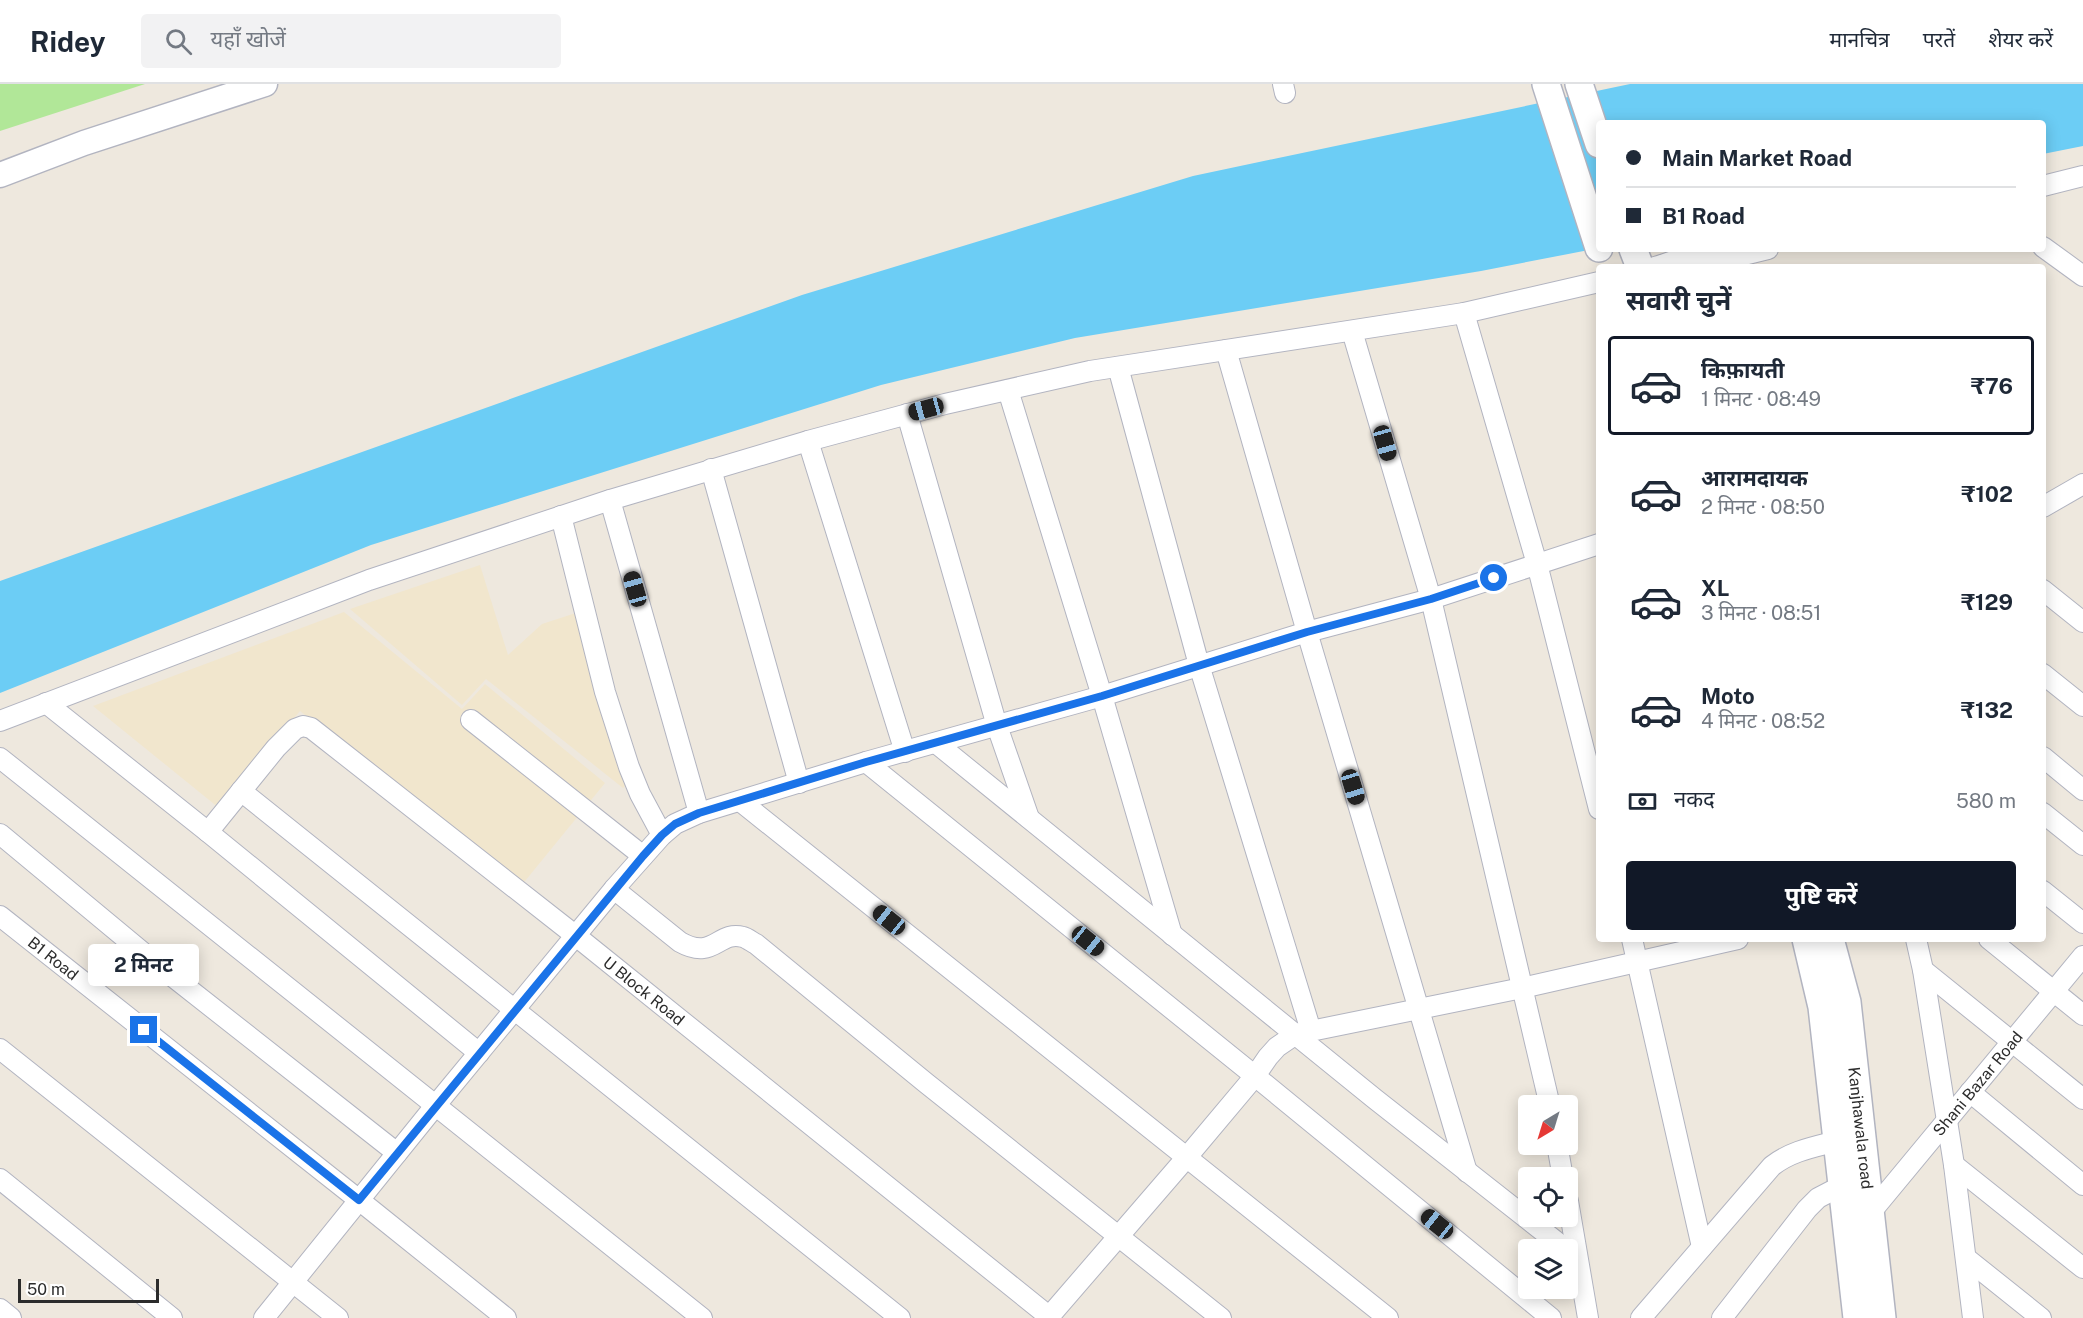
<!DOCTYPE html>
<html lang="hi">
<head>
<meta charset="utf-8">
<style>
  :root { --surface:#fff; --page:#f2f2f3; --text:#1f2937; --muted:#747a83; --line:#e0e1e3; --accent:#111827 }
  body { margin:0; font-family:"Public Sans","Noto Sans Devanagari",sans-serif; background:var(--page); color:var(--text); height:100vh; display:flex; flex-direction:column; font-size:22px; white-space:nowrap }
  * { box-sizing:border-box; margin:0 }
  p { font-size:20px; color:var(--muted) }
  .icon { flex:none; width:33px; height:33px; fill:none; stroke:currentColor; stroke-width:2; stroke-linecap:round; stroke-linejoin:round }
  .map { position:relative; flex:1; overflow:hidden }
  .drawer { position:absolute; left:1596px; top:180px; width:450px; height:678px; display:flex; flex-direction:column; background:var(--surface); border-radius:6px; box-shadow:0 3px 15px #0003 }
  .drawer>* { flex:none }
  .banner { position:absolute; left:1596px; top:36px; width:450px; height:132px; border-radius:6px; box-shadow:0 3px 15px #0003; display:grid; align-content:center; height:132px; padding:0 30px; background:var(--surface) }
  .needle { width:39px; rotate:218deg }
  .tools { position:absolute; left:1518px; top:1011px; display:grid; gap:12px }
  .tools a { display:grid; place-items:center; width:60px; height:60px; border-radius:6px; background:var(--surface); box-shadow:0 3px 15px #0003; font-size:30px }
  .scale { position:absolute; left:18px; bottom:15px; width:141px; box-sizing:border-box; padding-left:6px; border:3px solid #2c2c2c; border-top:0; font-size:16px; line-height:21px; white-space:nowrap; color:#2c2c2c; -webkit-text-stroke:4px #fff; paint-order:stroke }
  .end { position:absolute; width:27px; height:27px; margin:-14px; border:8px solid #1a73e8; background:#fff; box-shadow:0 0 0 3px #fff }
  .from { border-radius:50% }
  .bubble { position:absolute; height:42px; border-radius:6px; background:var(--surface); box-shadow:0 3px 15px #0003; font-size:20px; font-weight:700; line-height:42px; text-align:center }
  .car { position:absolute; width:18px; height:36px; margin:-18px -9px; border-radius:8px; box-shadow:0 0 4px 2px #0007; background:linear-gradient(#222 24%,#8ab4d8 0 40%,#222 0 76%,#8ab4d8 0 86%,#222 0) }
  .banner b { display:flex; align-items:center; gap:21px; height:57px; font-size:22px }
  .banner b+b { border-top:2px solid var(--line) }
  .banner i { width:15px; height:15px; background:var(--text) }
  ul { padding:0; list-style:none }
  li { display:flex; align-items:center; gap:18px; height:99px; margin:0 12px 9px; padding:0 18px; border:3px solid transparent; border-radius:6px }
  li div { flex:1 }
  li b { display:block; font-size:22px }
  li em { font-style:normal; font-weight:700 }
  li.current { border-color:var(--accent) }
  li>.icon { width:54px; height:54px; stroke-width:1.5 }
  h2 { padding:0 30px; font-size:27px; line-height:72px }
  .pay { display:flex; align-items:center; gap:15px; height:66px; padding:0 30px; font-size:22px }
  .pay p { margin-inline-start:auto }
  .cta { display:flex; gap:12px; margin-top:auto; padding:12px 30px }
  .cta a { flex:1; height:69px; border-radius:6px; background:var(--accent); color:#fff; font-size:24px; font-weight:700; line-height:69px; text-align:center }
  header { display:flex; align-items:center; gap:36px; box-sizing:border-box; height:84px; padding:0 30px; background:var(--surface); border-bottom:2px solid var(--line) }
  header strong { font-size:28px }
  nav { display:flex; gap:33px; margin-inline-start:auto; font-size:21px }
  .search { width:420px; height:54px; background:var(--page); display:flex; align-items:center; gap:15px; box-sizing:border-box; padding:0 21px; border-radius:6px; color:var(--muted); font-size:22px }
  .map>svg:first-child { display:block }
  .education { fill:#f1e6cd }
  .green { fill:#b1e798 }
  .water { fill:#6ccdf5 }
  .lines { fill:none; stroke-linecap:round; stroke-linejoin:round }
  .minor-casing { stroke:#b2b4c0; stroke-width:22 }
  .tertiary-casing { stroke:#b2b4c0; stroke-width:27 }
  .secondary-casing { stroke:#b2b4c0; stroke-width:30 }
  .minor { stroke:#fff; stroke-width:20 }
  .tertiary { stroke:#fff; stroke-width:24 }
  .secondary { stroke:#fff; stroke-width:27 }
  .route { stroke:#1a73e8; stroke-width:8 }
  .labels { text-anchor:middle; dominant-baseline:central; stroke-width:6; stroke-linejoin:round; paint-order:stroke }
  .street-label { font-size:16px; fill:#2c2c2c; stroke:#fff }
</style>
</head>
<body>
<header>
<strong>Ridey</strong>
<div class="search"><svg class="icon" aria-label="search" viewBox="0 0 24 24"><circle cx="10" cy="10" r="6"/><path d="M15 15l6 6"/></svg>यहाँ खोजें</div>
<nav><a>मानचित्र</a><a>परतें</a><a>शेयर करें</a></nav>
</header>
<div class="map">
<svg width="2083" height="1234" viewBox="0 0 2083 1234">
  <rect width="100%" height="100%" fill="#eee8de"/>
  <g class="education">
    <path d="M480,481L508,571L542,540L582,527L635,692L623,704L486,595L462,621L350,525Z"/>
    <path d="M344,528L462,625L485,600L605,699L521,802L300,627L219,724L93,622Z"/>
  </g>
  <path class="green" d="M0,0H145L0,47Z"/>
  <path class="water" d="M1630,0H2083V62L2043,70V39H1599V164L1481,187L1075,254L881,301L371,461L0,609V497L802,211L1193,92Z"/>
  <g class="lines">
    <defs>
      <g id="minor">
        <path d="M1283,0L1285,9"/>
        <path d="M2043,102L2083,92"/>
        <path d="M2043,163L2083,192"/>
        <path d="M1719,177L1768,165"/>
        <path d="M1655,183C1673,178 1714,158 1722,183"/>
        <path d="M1464,229L1537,480L1599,725"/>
        <path d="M1352,247L1431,515L1550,1022"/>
        <path d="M1226,266L1307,548L1467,1088"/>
        <path d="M1118,283L1199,581L1311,947"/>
        <path d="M1008,306L1102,612L1172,851"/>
        <path d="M907,330L997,642L1029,734"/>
        <path d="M808,357L905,668"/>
        <path d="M711,385L799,699"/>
        <path d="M610,416L699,729"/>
        <path d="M2043,423L2083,400"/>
        <path d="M561,432L605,608L629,683L640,710L662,751"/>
        <path d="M2043,506L2083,538"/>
        <path d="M2043,590L2083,622"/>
        <path d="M46,619L208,748L479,969"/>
        <path d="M471,636L643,772"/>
        <path d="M0,637L369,496L610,416L808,357L945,320L1090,287L1464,229L1599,198"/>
        <path d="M936,659L1375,1015L1567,1166"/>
        <path d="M2043,673L2083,706"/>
        <path d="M0,674L702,1234"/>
        <path d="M866,678L1255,992L1551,1234"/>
        <path d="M241,707L900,1234"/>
        <path d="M740,717L1388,1234"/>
        <path d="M2043,729L2083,761"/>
        <path id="s1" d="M208,748L276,664L295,645L303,642L311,644L576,852L1051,1234"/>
        <path d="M0,750L153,877L397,1069"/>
        <path d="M614,805L680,858C714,877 718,846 743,853C747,854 752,858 756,860L926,999L1221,1234"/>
        <path d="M2043,807L2083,839"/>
        <path id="s2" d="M0,832L359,1116L506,1234"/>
        <path d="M1632,855L1702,1163"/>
        <path d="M1916,855L1923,886L1954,1081L1973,1234"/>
        <path d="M1989,855L2083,931"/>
        <path d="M1923,886L2083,1015"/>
        <path d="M0,965L338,1234"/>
        <path d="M1970,1008L2083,1101"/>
        <path d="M1557,1060L1563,1094"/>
        <path d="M1954,1081L2083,1184"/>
        <path d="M0,1095L172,1234"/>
        <path d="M1568,1117L1588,1234"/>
        <path id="s3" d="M1864,1128H1871L2083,872"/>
        <path d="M1966,1174L2041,1234"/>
        <path d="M0,1225L11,1234"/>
        <path d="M264,1234L435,1022L614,805L662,751L675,740L699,729L866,678L1102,612L1307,548L1431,515L1599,460"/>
        <path d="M1048,1234L1187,1073L1255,992L1268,973L1277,963L1296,950L1522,904L1738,855"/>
        <path d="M1641,1234L1772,1082C1791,1067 1814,1063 1837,1057"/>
        <path d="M1722,1234L1807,1125L1818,1114L1841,1102"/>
      </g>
      <path id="tertiary" d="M0,91L84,59L265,0"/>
      <g id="secondary">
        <path d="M1546,0L1599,164"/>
        <path d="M1579,0L1599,60"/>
        <path d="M1633,165L1640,183"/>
        <path d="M1806,855L1822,923L1857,1234"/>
        <path id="s4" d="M1830,855L1847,918L1882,1234"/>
      </g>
    </defs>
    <use href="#minor" class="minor-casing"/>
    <use href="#tertiary" class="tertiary-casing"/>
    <use href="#secondary" class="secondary-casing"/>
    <use href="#minor" class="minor"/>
    <use href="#tertiary" class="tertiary"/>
    <use href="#secondary" class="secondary"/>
  </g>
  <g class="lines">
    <path class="route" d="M144,946L359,1116L643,772L662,751L675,740L699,729L866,678L1102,612L1307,548L1431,515L1494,494"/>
  </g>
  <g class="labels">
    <g class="street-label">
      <text stroke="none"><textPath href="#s2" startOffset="68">B1 Road</textPath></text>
      <text stroke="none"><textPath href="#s1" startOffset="576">U Block Road</textPath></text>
      <text stroke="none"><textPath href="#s3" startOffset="174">Shani Bazar Road</textPath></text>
      <text stroke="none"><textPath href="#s4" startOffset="192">Kanjhawala road</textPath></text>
    </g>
  </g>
</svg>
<div class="tools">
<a><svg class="needle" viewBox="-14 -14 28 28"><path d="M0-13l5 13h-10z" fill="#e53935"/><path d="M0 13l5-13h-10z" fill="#747a83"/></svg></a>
<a><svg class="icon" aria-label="locate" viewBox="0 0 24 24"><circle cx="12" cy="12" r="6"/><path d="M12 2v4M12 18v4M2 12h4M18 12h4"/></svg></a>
<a><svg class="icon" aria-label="layers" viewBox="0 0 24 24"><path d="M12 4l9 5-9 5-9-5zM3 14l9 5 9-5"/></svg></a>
</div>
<div class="scale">50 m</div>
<i class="end from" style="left:1494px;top:494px"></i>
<i class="end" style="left:144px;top:946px"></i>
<div class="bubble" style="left:88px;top:860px;width:111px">2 मिनट</div>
<i class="car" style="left:926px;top:325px;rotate:255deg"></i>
<i class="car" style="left:1385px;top:359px;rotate:164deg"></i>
<i class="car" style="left:635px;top:505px;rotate:344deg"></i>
<i class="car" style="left:1353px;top:703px;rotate:163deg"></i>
<i class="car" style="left:889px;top:836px;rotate:309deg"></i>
<i class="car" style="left:1088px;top:857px;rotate:129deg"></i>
<i class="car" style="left:1437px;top:1140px;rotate:309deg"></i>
<div class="banner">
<b><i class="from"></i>Main Market Road</b>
<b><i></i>B1 Road</b>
</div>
<section class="drawer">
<h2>सवारी चुनें</h2>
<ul>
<li class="current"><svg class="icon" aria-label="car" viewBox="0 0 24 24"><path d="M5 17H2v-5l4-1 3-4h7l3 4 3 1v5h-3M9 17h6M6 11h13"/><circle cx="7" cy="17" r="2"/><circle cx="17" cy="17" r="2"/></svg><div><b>किफ़ायती</b><p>1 मिनट · 08:49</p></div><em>₹76</em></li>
<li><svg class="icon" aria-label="car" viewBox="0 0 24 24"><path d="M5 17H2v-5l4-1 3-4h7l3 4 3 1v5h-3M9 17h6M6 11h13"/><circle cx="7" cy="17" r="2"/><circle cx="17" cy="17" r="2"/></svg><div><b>आरामदायक</b><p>2 मिनट · 08:50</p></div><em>₹102</em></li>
<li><svg class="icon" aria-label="car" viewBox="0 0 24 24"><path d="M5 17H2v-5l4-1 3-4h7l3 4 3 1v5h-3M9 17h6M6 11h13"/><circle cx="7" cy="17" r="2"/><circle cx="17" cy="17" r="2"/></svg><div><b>XL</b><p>3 मिनट · 08:51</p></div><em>₹129</em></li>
<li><svg class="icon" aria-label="car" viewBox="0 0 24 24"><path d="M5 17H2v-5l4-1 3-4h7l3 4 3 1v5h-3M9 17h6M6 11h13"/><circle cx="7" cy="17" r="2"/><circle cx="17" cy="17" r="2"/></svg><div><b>Moto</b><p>4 मिनट · 08:52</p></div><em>₹132</em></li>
</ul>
<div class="pay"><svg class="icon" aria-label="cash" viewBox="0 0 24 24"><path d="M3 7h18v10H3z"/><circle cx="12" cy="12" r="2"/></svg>नकद<p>580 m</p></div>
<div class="cta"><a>पुष्टि करें</a></div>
</section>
</div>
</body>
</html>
